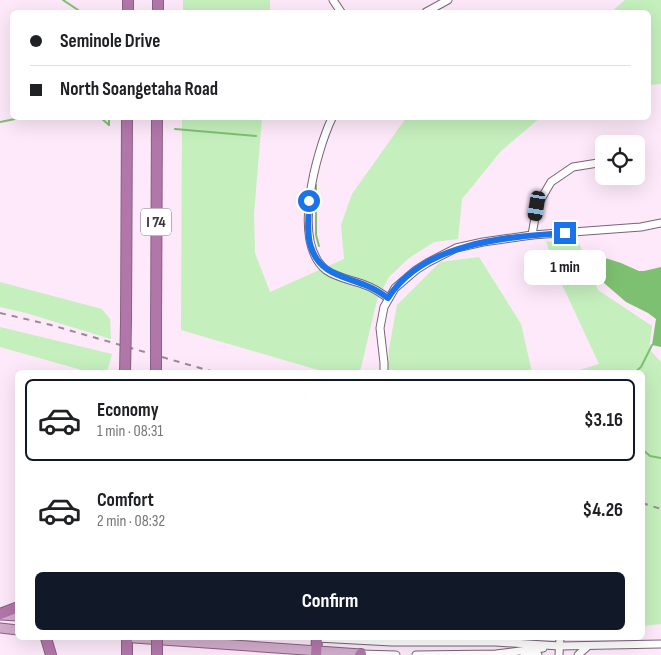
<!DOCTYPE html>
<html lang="en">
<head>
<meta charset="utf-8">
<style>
  :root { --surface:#fff; --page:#f6f6f6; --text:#202124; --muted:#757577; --line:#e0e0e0; --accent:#111827 }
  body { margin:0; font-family:"Sofia Sans Condensed",sans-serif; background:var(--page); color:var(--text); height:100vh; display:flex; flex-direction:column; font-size:19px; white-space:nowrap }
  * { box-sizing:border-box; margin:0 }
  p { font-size:16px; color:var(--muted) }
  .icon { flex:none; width:28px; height:28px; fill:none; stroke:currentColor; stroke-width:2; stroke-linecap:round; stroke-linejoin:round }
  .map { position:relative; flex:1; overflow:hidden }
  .panel { position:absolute; left:15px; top:370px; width:630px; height:270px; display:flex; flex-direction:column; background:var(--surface); border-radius:8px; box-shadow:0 5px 20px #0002 }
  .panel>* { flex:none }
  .banner { position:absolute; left:10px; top:10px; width:641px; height:110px; border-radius:8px; box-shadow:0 5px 20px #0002; display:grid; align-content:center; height:110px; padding:0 20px; background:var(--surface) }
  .controls { position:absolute; left:595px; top:135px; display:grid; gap:10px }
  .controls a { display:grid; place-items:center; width:50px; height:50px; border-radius:8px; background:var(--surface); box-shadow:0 5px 20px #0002; font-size:25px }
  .end { position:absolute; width:22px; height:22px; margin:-11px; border:6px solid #1a73e8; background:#fff; box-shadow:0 0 0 2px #fff }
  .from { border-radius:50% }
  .bubble { position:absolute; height:35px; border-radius:8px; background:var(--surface); box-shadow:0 5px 20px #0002; font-size:16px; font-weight:700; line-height:35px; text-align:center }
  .car { position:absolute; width:15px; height:30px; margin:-15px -8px; border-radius:6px; box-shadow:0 0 4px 1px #0007; background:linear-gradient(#222 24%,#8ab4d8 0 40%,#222 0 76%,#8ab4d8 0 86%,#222 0) }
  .banner b { display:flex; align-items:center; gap:18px; height:48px; font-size:19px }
  .banner b+b { border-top:1px solid var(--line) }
  .banner i { width:12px; height:12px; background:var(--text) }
  ul { padding:9px 0 0; list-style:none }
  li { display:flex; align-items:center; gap:15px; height:82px; margin:0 10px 8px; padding:0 10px; border:2px solid transparent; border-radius:8px }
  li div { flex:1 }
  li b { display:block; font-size:19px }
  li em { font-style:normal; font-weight:700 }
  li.active { border-color:var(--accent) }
  li>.icon { width:45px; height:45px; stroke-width:1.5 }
  .button { display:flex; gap:10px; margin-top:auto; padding:10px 20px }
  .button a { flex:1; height:58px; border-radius:8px; background:var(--accent); color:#fff; font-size:20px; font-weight:700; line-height:58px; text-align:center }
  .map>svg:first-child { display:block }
  .green { fill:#c5efbd }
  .water { fill:#7ec071 }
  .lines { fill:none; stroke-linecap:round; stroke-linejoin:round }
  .stream { stroke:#7ec071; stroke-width:2 }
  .minor-casing { stroke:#796476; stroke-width:9 }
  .major-casing { stroke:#8a6084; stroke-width:11 }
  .highway-casing { stroke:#8a6084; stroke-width:12 }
  .minor { stroke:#fff; stroke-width:7 }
  .major { stroke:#d1adcb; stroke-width:9 }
  .highway { stroke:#b277a9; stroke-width:10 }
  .rail { stroke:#988995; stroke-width:2; stroke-dasharray:6 6; stroke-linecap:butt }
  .highway-bridge-casing { stroke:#8a6084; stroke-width:12; stroke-linecap:butt }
  .highway-bridge { stroke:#b277a9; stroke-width:10 }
  .route { stroke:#1a73e8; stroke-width:6 }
  .labels { text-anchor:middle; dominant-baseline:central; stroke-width:5; stroke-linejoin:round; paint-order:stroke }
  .shield { fill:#fff; stroke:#797278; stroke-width:1 }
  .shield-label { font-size:16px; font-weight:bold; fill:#40363e }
</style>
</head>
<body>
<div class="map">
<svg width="661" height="655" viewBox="0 0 661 655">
  <rect width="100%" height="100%" fill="#fde9f9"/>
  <g class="green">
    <rect x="183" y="0" width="87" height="12"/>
    <path d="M625,0H661V84L649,85V12H611Z"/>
    <path d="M182,118H262L254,214L255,253L270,292L344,259L341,225L352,194L406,118H540L501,151L462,199L458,239L434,242L409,258L389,277L377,300L360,372H325L181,330Z"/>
    <path d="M546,241L580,245L598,290L652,326L649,349L661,362V624L643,626L642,372H573L599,364L553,265Z"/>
    <path d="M479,257L521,324L532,372H388L389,349L397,305L440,262Z"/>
    <path d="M0,282L102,309L110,319L111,339L26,313L0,307Z"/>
    <path d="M0,327L112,354L107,372H89L0,347Z"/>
  </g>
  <path class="water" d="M593,256H599L621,263L639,271H644L661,267V347L652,345L656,319L648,313L626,302L589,270L587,263Z"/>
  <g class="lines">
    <g class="stream">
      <path d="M63,0L81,12"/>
      <path d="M101,118L109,125"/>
      <path d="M109,118V125"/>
      <path d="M0,122L20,118"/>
      <path d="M175,129L256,136"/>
      <path d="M316,185V235L319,246"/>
      <path d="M635,372L641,367L652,345"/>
      <path d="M642,449L650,456L661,458"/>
    </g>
    <defs>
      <g id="minor">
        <path d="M333,0L341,12"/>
        <path d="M426,12L448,0"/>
        <path d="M332,118C316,152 291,242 326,270C337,278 352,280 365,285C374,288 381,293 388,298"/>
        <path d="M532,235L537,206L551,182L573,167L604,162"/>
        <path d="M384,372V363L380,328L384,307L395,288L416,270L427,263L456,248L483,242L532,235L641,227L661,223"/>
        <path d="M317,638L392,642H496L560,646L661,644"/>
        <path d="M361,654L396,655"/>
        <path d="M524,654L538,655"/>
        <path d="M416,655L496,654L543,648"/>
        <path d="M559,655L560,638"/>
        <path d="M578,655L588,646"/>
      </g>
      <g id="major">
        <path d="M0,615L18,616"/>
        <path d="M0,628L18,630"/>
        <path d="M134,638L361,654"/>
      </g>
      <g id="highway">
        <path d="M128,12V0"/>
        <path d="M158,12V0"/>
        <path d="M126,322L127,118"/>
        <path d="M156,327L157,118"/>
        <path d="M0,614L18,607"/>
        <path d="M46,638L51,655"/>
        <path d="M127,638V655"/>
        <path d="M316,655L317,638"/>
        <path d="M360,655L361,654"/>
      </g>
    </defs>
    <use href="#minor" class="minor-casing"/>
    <use href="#major" class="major-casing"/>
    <use href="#highway" class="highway-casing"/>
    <use href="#minor" class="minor"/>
    <use href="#major" class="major"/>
    <use href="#highway" class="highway"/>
    <g class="rail">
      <path d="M0,313L51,325L214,372"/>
      <path d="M642,503L661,509"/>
    </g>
    <defs>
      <g id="highway-bridge">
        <path d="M156,327V372"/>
        <path d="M125,372L126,322"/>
        <path d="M157,638V655"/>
      </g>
    </defs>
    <use href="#highway-bridge" class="highway-bridge-casing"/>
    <use href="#highway-bridge" class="highway-bridge"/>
  </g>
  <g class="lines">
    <path class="route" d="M309,201C309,215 306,233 311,247C319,273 342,276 365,285C373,288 381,293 388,298C424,242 506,237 565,233"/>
  </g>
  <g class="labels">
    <rect class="shield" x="141" y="208.5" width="30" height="27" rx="4"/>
    <g class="shield-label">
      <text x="156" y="222">I 74</text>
    </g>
  </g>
</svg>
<div class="controls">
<a><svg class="icon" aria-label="locate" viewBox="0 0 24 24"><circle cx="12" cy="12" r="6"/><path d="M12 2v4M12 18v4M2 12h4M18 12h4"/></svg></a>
</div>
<i class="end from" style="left:309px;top:201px"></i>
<i class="end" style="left:565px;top:233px"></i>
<div class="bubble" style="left:524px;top:250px;width:82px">1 min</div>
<i class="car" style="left:537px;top:206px;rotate:189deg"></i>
<div class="banner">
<b><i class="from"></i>Seminole Drive</b>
<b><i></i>North Soangetaha Road</b>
</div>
<section class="panel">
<ul>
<li class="active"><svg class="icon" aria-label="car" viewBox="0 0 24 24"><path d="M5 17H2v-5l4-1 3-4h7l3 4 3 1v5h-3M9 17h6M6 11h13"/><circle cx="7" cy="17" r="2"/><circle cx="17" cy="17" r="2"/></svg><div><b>Economy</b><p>1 min · 08:31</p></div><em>$3.16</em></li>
<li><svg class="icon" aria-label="car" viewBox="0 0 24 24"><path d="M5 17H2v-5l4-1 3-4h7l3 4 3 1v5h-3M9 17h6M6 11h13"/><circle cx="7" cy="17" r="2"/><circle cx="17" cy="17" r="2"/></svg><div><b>Comfort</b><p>2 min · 08:32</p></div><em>$4.26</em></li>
</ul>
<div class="button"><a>Confirm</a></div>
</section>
</div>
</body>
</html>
